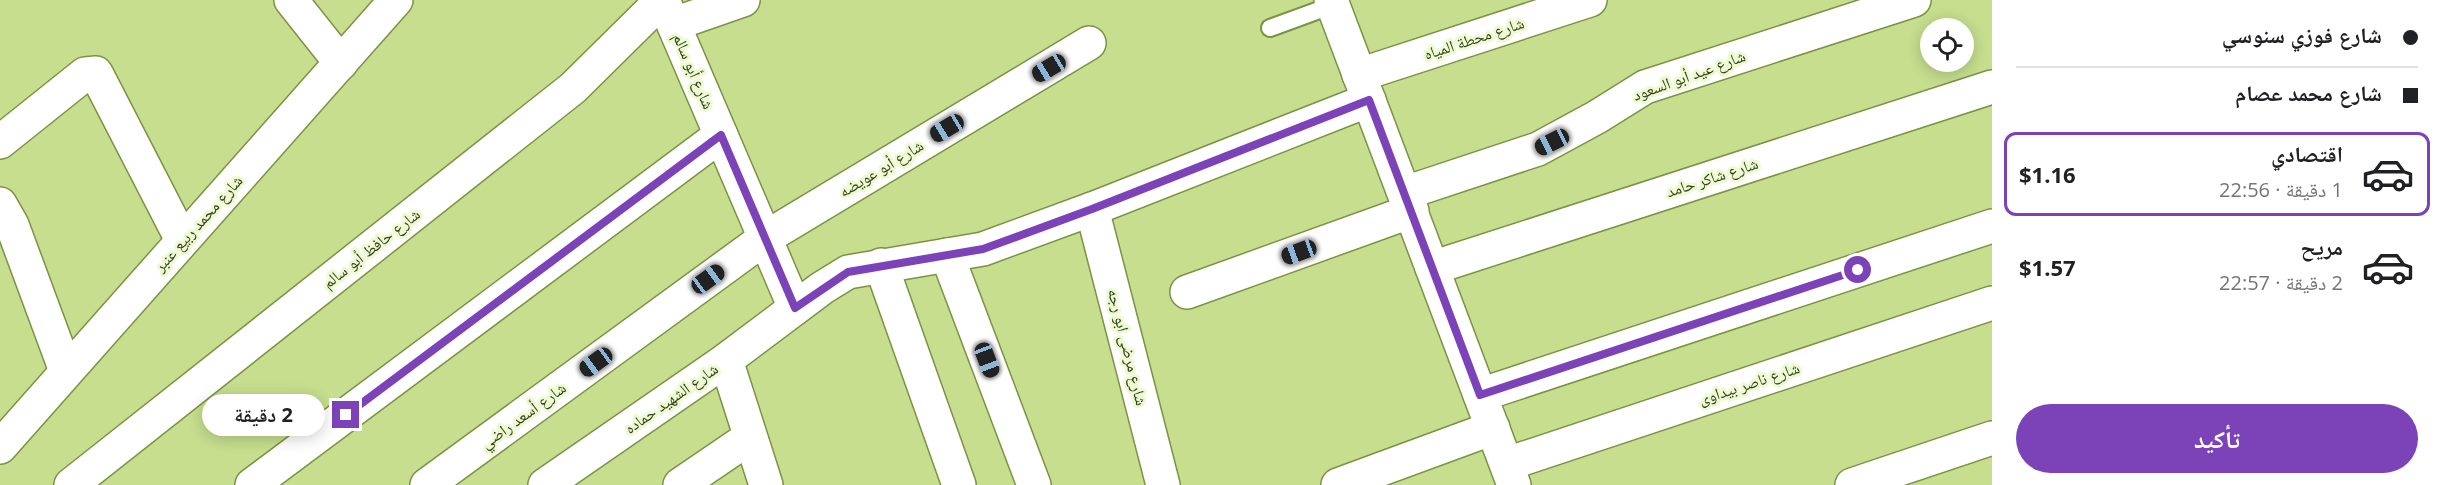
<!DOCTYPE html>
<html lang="ar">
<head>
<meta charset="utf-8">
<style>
  :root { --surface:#fff; --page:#f2f2f2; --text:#202124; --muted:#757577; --line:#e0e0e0; --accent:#7c43b9 }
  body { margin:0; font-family:"Open Sans","Noto Naskh Arabic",sans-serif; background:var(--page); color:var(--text); direction:rtl; height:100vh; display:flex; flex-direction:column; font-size:22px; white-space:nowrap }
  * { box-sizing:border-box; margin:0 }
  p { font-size:20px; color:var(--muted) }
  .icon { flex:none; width:33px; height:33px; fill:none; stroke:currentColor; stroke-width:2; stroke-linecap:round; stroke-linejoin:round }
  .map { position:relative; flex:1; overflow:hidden; direction:ltr }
  .details { display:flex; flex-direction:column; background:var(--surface); width:450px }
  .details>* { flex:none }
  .banner { display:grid; align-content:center; height:132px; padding:0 24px; background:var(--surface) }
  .buttons { position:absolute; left:1920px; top:18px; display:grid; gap:12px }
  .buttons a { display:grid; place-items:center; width:54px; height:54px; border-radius:50%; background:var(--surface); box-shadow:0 3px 15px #0003; font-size:30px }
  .end { position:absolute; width:27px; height:27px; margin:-14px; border:8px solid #7c43b9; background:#fff; box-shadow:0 0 0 3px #fff }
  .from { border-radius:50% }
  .bubble { position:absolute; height:42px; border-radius:21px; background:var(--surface); box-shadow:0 3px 15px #0003; font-size:20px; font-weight:700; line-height:42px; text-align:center; direction:rtl }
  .car { position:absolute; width:18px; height:36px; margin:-18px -9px; border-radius:8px; box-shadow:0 0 4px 2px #0007; background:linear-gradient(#222 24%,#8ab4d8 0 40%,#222 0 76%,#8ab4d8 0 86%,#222 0) }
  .banner b { display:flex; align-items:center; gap:21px; height:57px; font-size:22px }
  .banner b+b { border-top:2px solid var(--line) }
  .banner i { width:15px; height:15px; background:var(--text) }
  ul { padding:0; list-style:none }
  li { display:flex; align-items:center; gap:18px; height:84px; margin:0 12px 9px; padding:0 12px; border:3px solid transparent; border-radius:12px }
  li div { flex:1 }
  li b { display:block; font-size:22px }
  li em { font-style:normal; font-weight:700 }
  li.active { border-color:var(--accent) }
  li>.icon { width:54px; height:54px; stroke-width:1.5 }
  .cta { display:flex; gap:12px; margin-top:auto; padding:12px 24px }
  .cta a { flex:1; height:69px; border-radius:36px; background:var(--accent); color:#fff; font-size:24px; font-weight:700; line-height:69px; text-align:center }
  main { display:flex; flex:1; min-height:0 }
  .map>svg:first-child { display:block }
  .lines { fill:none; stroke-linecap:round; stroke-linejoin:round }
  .service-casing { stroke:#7c9244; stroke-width:20 }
  .minor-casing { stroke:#7c9244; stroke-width:36 }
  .service { stroke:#fff; stroke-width:16 }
  .minor { stroke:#fff; stroke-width:33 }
  .route { stroke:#7c43b9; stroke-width:8 }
  .labels { text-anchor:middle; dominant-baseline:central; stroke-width:6; stroke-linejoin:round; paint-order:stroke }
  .street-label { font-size:16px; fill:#36401f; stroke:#edfad2 }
</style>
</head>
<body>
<main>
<section class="details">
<div class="banner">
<b><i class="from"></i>شارع فوزي سنوسي</b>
<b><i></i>شارع محمد عصام</b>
</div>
<ul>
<li class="active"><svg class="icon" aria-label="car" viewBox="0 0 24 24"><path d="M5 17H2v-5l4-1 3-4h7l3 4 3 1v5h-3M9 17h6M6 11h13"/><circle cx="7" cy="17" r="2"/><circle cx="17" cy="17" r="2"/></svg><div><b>اقتصادي</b><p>1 دقيقة · 22:56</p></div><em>$1.16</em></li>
<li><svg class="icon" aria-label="car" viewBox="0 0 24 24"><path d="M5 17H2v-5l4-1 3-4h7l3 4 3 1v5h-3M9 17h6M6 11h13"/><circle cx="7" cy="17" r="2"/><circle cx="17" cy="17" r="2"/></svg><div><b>مريح</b><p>2 دقيقة · 22:57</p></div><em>$1.57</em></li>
</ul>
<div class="cta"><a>تأكيد</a></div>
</section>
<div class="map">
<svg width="1992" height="485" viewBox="0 0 1992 485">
  <rect width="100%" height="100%" fill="#c6de8e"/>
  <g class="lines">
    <defs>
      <path id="service" d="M1270,28L1333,5"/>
      <g id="minor">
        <path d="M291,0L341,63"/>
        <path d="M663,0L795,308"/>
        <path d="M1331,0L1514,485"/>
        <path d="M674,24L743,0"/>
        <path d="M1359,75L1590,0"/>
        <path d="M0,142L85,74L96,73L182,240"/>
        <path d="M1405,193L1538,149L1597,117L1645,87L1914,0"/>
        <path d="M0,204L12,225L66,371"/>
        <path d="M1092,209L1163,485"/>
        <path d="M947,255L1034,485"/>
        <path d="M881,265L959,485"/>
        <path d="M1432,268L1992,87"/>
        <path d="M1187,292L1412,211"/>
        <path d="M726,360L766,485"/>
        <path d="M1480,395L1992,226"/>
        <path d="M0,447L396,0"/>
        <path d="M1507,464L1992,303"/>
        <path d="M71,485L573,88L662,0"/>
        <path d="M252,485L721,135"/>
        <path d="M427,485L765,238L1089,43"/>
        <path d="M545,485L726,360L822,288L848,272L983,249L1092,209L1369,100"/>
        <path d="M680,485L749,438"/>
        <path d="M1338,485L1493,428"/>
        <path d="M1852,485L1992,438"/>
      </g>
    </defs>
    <use href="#service" class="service-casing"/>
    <use href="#minor" class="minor-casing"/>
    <use href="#service" class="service"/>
    <use href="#minor" class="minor"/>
  </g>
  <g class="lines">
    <path class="route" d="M346,415L721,135L795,308L848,272L983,249L1092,209L1369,100L1480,395L1858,270"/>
  </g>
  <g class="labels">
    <g class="street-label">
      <text transform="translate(1474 38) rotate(-18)">شارع محطة المياه</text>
      <text transform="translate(694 71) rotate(67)">شارع أبو سالم</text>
      <text transform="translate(1689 75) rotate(-20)">شارع عيد أبو السعود</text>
      <text transform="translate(881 168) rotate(-31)">شارع أبو عويضه</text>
      <text transform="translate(1712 177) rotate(-18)">شارع شاكر حامد</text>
      <text transform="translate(198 223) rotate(-48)">شارع محمد ربيع عنبر</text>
      <text transform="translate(371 248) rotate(-38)">شارع حافظ أبو سالم</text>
      <text transform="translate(1128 347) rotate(76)">شارع مرضى ابو رجه</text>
      <text transform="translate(1749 383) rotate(-18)">شارع ناصر بيداوى</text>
      <text transform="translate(671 398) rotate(-35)">شارع الشهيد حماده</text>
      <text transform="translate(523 415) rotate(-36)">شارع أسعد راضي</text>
    </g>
  </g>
</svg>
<div class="buttons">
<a><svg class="icon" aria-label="locate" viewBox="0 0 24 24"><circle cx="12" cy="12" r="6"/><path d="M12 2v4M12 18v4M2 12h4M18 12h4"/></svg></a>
</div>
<i class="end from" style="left:1858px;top:270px"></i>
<i class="end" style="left:346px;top:415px"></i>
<div class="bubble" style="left:202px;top:394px;width:123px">2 دقيقة</div>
<i class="car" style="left:1049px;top:68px;rotate:239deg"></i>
<i class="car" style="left:947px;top:128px;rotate:239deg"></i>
<i class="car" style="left:1552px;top:142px;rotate:243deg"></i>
<i class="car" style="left:1299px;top:252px;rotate:250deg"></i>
<i class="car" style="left:708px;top:279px;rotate:54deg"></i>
<i class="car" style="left:987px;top:360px;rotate:159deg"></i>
<i class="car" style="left:596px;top:362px;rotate:234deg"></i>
</div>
</main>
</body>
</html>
